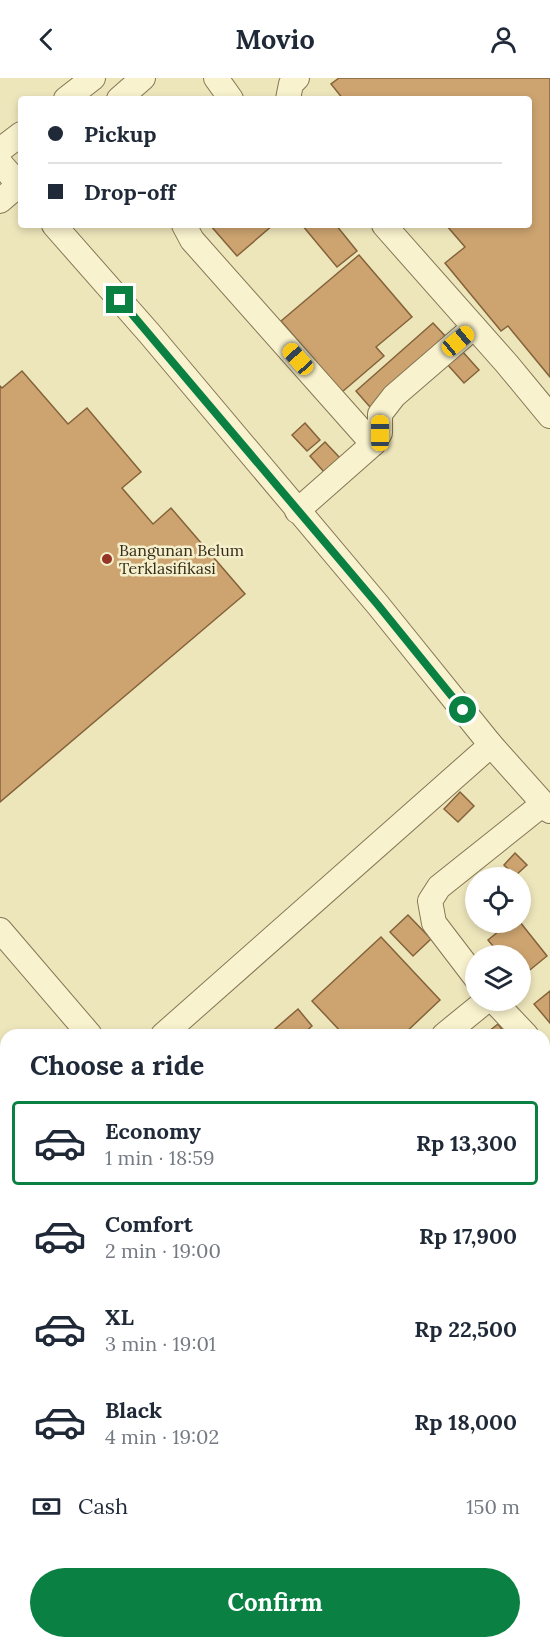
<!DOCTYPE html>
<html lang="en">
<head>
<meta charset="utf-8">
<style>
  :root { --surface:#fff; --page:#f2f2f3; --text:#1f2937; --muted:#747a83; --line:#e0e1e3; --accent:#0b8043 }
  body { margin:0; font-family:Lora,serif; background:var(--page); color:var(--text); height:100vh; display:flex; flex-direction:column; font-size:22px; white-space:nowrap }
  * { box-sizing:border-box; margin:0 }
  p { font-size:20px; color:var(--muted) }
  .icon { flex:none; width:33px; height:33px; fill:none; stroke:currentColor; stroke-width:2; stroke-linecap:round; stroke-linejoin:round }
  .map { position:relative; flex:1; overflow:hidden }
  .panel { position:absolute; left:0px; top:951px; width:550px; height:620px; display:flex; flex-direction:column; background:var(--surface); border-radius:18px 18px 0 0; box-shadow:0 3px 9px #0003 }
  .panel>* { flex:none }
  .hud { position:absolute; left:18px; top:18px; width:514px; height:132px; border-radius:6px; box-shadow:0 3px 9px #0003; display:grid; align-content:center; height:132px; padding:0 30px; background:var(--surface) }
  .fabs { position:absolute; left:465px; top:789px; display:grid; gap:12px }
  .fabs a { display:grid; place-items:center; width:66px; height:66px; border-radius:50%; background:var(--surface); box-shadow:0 3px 9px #0003; font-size:30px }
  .end { position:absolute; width:27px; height:27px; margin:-14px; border:8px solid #0b8043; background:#fff; box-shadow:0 0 0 3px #fff }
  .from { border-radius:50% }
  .car { position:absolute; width:18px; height:36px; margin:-18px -9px; border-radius:8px; box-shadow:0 0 4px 2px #0007; background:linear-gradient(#f5c518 24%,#345 0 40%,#f5c518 0 76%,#345 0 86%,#f5c518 0) }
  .hud b { display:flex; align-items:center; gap:21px; height:57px; font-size:22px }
  .hud b+b { border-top:2px solid var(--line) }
  .hud i { width:15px; height:15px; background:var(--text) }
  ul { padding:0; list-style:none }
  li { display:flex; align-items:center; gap:18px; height:84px; margin:0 12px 9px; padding:0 18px; border:3px solid transparent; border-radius:6px }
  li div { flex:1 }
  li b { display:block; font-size:22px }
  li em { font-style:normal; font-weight:700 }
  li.on { border-color:var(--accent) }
  li>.icon { width:54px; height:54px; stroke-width:1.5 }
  h2 { padding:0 30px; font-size:27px; line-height:72px }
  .pay { display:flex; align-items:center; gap:15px; height:66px; padding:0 30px; font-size:22px }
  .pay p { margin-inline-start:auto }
  .button { display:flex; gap:12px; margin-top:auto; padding:12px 30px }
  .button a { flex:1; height:69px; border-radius:36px; background:var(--accent); color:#fff; font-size:24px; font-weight:700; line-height:69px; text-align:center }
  header { display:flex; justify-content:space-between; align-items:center; height:78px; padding:0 30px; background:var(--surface); font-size:27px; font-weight:700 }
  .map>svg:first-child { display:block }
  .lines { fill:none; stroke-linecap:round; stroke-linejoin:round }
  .river { stroke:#9fbeba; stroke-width:44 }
  .building { fill:#cda470; stroke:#84633b; stroke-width:1.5 }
  .minor-casing { stroke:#857655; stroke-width:26 }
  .minor { stroke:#f9f2ce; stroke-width:24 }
  .route { stroke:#0b8043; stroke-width:8 }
  .poi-dot { fill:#943525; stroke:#f5efcb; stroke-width:2 }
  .labels { text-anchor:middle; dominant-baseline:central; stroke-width:5; stroke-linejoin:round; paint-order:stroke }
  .poi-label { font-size:16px; fill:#342a1a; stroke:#f5efcb; text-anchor:start }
</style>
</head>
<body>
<header><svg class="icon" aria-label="back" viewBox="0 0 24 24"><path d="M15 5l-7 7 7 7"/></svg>Movio<svg class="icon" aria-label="person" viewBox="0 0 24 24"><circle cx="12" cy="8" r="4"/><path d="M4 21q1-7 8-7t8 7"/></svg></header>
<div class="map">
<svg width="550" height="1570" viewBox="0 0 550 1570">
  <rect width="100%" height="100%" fill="#eee6bb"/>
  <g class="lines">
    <g class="river">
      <path d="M544,1441L550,1433"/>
      <path d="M411,1570L418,1564"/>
    </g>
  </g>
  <g class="building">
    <path d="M339,0H550V299L508,248L501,253L445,185L465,169L446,147H530V21H343L331,6Z"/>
    <path d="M210,147H273L237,178Z"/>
    <path d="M302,147H336L357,173L337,189Z"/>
    <path d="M359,177L412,239L376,269L384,278L342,314L281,243Z"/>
    <path d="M433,245L448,261L370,329L356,313Z"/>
    <path d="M462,273L479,292L464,305L447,286Z"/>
    <path d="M22,293L68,346L87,330L141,394L122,410L153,446L171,430L245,516L0,724V308L2,310Z"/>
    <path d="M305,345L320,362L307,373L292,357Z"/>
    <path d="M325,364L340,380L324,394L310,378Z"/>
    <path d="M460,714L474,728L458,744L444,731Z"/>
    <path d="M515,775L527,787L515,798L504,787Z"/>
    <path d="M408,837L431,861L413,878L390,854Z"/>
    <path d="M510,844H520L547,878L520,900V878H494L498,874L488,862Z"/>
    <path d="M381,859L440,922L403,957H344L312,923Z"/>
    <path d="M550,913V945L534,926Z"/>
    <path d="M298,931L312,948L302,957H268Z"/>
    <path d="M498,946L506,957H484Z"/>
  </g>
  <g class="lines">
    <defs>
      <g id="minor">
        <path d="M216,0L231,21"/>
        <path d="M66,21L93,0"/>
        <path d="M119,21L143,0"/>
        <path d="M288,21L291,6L297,0"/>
        <path d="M0,72L21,56"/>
        <path d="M0,85L21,109"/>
        <path d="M0,123L21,105"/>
        <path d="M54,147L149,255L378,527L491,667L550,733"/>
        <path d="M184,147L192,162L373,366"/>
        <path d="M384,147L507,286L550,338"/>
        <path d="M297,433L373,366L380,355V336L394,318L474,249"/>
        <path d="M0,852L90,957"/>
        <path d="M476,900L434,845L430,823L439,809L543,726"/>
        <path d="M493,922L526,957"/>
        <path d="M163,957L491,667"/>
        <path d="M444,957L487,922"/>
      </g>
    </defs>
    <use href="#minor" class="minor-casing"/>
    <use href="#minor" class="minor"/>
  </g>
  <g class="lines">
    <path class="route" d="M120,222L378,527L463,632"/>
  </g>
  <circle class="poi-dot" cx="107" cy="481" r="6"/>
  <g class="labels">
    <g class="poi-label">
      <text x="119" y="472">Bangunan Belum<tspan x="119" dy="18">Terklasifikasi</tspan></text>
    </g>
  </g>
</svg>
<div class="fabs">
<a><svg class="icon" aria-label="locate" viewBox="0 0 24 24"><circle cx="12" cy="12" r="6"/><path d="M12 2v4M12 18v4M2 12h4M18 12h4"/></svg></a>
<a><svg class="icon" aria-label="layers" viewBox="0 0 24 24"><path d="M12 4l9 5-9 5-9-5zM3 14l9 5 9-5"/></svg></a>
</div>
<i class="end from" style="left:463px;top:632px"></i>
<i class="end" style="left:120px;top:222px"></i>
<i class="car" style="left:458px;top:263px;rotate:50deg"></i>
<i class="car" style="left:298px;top:281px;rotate:318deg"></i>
<i class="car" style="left:380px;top:355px;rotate:0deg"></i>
<div class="hud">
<b><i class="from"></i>Pickup</b>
<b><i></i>Drop-off</b>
</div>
<section class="panel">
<h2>Choose a ride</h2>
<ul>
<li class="on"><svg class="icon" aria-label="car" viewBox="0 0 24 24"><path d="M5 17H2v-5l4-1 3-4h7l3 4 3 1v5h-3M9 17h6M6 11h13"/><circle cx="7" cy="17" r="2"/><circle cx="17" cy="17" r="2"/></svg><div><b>Economy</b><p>1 min · 18:59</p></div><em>Rp 13,300</em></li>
<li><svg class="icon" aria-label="car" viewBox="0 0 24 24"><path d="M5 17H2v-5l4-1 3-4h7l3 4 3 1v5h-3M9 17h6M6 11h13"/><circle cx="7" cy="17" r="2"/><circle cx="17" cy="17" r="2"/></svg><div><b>Comfort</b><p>2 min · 19:00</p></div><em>Rp 17,900</em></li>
<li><svg class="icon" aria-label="car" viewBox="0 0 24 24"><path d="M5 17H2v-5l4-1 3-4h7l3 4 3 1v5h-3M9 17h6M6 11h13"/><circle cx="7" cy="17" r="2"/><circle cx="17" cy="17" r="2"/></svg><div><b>XL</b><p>3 min · 19:01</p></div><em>Rp 22,500</em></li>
<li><svg class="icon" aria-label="car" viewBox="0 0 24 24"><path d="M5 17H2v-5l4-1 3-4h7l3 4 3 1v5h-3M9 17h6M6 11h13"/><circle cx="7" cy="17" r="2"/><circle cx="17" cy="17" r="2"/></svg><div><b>Black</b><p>4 min · 19:02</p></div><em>Rp 18,000</em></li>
</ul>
<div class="pay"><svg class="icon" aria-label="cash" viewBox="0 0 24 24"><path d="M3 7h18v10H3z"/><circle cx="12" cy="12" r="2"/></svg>Cash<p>150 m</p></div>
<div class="button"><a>Confirm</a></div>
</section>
</div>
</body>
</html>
